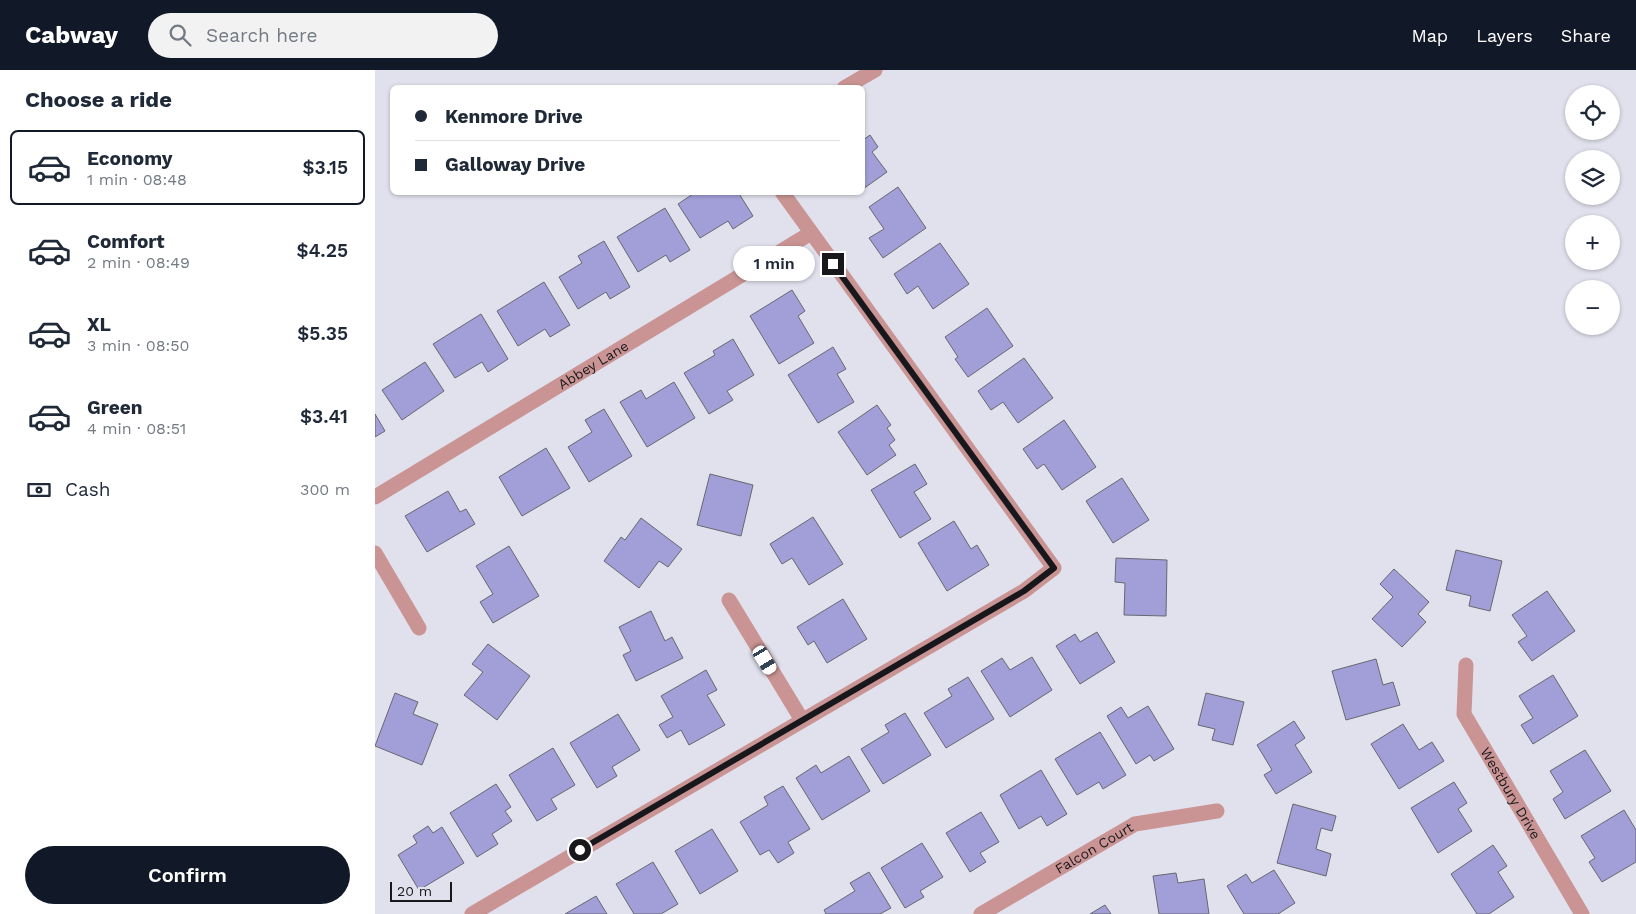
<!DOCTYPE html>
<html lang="en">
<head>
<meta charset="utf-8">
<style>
  :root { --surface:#fff; --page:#f2f2f3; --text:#1f2937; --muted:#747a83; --line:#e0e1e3; --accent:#111827 }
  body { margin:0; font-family:"Work Sans",sans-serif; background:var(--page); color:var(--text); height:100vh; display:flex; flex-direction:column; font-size:19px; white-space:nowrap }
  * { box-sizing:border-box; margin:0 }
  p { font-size:16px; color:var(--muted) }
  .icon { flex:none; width:28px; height:28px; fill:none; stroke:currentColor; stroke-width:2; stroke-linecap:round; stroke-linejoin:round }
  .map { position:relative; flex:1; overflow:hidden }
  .side { display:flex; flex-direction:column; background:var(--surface); width:375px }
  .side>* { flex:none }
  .top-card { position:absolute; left:15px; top:15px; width:475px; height:110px; border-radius:8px; box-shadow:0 1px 4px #0004; display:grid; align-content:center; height:110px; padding:0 25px; background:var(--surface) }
  .buttons { position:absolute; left:1190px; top:15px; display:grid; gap:10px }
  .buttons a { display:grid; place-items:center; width:55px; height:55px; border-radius:50%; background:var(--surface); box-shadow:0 1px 4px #0004; font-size:25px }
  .scale { position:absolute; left:15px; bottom:12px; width:62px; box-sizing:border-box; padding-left:5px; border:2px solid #18181c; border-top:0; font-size:14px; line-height:18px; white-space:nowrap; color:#18181c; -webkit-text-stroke:4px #e1e1ed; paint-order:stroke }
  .end { position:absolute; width:22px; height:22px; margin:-11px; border:6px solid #18181c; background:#fff; box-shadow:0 0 0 2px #fff }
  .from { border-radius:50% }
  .bubble { position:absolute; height:35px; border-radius:18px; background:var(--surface); box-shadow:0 1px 4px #0004; font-size:16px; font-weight:600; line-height:35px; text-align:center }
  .car { position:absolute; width:15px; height:30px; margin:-15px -8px; border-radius:6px; box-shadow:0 0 4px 1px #0007; background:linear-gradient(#fff 24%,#345 0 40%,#fff 0 76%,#345 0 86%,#fff 0) }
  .top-card b { display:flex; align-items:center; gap:18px; height:48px; font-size:19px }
  .top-card b+b { border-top:1px solid var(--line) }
  .top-card i { width:12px; height:12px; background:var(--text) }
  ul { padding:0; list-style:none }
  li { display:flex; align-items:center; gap:15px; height:75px; margin:0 10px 8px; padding:0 15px; border:2px solid transparent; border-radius:8px }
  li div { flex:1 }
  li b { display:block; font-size:19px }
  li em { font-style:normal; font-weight:600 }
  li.selected { border-color:var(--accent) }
  li>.icon { width:45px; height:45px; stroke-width:1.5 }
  h2 { padding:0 25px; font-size:22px; line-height:60px }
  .pay { display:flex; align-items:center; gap:12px; height:55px; padding:0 25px; font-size:19px }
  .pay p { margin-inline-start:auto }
  .action { display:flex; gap:10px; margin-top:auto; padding:10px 25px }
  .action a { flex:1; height:58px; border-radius:30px; background:var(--accent); color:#fff; font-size:20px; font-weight:600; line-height:58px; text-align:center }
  header { display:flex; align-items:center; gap:30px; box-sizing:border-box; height:70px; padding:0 25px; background:var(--accent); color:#fff }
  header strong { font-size:24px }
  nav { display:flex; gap:28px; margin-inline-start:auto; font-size:18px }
  .search { width:350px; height:45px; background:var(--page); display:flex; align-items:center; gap:12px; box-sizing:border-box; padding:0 18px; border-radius:28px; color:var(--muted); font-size:19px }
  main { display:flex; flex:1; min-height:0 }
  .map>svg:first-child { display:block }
  .building { fill:#a29fd8; stroke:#676771 }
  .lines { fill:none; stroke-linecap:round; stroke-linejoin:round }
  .minor { stroke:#c99493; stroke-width:15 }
  .route { stroke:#18181c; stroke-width:6 }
  .labels { text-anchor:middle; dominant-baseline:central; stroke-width:4; stroke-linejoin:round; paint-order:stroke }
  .street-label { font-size:14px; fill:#18181c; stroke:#e1e1ed }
</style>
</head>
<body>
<header>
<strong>Cabway</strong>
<div class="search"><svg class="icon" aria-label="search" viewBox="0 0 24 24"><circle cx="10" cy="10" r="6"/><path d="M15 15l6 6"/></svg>Search here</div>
<nav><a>Map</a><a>Layers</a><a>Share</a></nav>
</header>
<main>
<section class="side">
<h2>Choose a ride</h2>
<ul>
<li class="selected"><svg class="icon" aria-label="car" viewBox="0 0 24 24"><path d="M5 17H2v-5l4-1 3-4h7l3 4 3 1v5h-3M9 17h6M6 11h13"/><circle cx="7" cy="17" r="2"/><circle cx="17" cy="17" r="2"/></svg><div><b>Economy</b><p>1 min · 08:48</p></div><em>$3.15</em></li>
<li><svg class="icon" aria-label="car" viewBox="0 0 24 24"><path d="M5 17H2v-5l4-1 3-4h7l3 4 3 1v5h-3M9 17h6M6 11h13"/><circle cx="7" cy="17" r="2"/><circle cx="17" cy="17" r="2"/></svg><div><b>Comfort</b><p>2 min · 08:49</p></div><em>$4.25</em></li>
<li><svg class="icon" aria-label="car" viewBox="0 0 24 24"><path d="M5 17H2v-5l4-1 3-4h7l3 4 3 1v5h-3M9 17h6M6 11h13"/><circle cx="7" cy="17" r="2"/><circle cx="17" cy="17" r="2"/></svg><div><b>XL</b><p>3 min · 08:50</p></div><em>$5.35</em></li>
<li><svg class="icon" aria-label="car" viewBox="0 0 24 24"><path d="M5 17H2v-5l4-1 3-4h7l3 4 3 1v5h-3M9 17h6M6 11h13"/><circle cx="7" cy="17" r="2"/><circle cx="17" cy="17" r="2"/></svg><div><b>Green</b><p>4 min · 08:51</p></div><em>$3.41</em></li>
</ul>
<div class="pay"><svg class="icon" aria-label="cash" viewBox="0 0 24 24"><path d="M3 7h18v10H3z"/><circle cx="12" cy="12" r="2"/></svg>Cash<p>300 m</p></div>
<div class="action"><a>Confirm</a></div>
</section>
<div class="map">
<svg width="1261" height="844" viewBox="0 0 1261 844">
  <rect width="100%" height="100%" fill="#e1e1ed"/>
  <g class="building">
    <path d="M495,65L503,77L497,82L512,102L488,119V70Z"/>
    <path d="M523,117L551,158L508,188L494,168L509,159L494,137Z"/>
    <path d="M321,122H363L378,146L358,159L353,151L325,168L303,134Z"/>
    <path d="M290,138L315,180L295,192L291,185L263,202L242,167Z"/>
    <path d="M229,171L255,217L235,229L231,222L203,239L184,207L207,193L203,186Z"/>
    <path d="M565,173L594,214L558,239L543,216L532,224L519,204Z"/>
    <path d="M169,212L195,255L175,267L170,259L143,276L122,241Z"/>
    <path d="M417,220L430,241L423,246L439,273L404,294L375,246Z"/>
    <path d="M612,238L638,276L593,307L580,289L583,287L570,267Z"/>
    <path d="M106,244L133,289L113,302L107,292L80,308L58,274Z"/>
    <path d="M358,269L379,305L352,321L358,330L334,344L309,303L340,285L338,281Z"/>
    <path d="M458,277L471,299L462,304L479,332L443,353L413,305Z"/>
    <path d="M649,288L678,328L643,353L628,332L616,340L603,321Z"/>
    <path d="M50,292L69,321L27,350L7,320Z"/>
    <path d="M299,312L320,348L272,377L245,332L266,320L271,329Z"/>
    <path d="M502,335L516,355L512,358L520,370L514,375L521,385L492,405L463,362Z"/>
    <path d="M229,339L257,386L214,412L193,377L217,362L210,350Z"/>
    <path d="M0,344L10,361L0,367Z"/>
    <path d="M689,350L721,397L687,420L669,394L662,399L648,379Z"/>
    <path d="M171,378L195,418L147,446L124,407Z"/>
    <path d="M540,394L552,414L539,422L556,449L525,468L496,420Z"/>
    <path d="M335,404L378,415L366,466L322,455Z"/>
    <path d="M747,408L774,450L738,473L711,431Z"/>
    <path d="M73,421L85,442L91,439L100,454L52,482L30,446Z"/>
    <path d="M438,447L468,494L434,515L417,488L407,494L395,474Z"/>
    <path d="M266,448L307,479L293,497L284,491L264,518L229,491L246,467L250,470Z"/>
    <path d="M579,451L596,479L602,475L614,495L572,521L543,473Z"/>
    <path d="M134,476L164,526L118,553L105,532L118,524L101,496Z"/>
    <path d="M1081,480L1127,491L1115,541L1094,536L1096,526L1071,520Z"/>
    <path d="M741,488L792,490L791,546L749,545L750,513L740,512Z"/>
    <path d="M1019,499L1054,532L1043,544L1051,552L1027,577L997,549L1018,527L1005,514Z"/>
    <path d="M1172,521L1200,561L1157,591L1143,572L1152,566L1137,545Z"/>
    <path d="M468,529L492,569L452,593L439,571L433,575L422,557Z"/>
    <path d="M276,541L290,571L297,567L308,588L261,611L248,585L256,581L244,557Z"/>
    <path d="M722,562L740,592L705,614L681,576L700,564L705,572Z"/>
    <path d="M113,574L155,606L122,650L89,625L108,602L97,594Z"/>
    <path d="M657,587L677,620L635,647L606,601L627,588L635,600Z"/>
    <path d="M1001,589L1008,615L1018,612L1025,635L971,650L957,601Z"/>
    <path d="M331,600L342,620L332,625L350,655L314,675L306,660L292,668L284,655L298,647L286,626Z"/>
    <path d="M1178,605L1203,646L1158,674L1146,655L1158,648L1144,626Z"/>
    <path d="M593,607L619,649L571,678L549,643L577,626L573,619Z"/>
    <path d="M20,623L43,632L38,644L63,654L47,695L0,676Z"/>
    <path d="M831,623L869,632L858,675L837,670L840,659L823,655Z"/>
    <path d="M773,636L799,679L779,691L775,685L761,694L732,646L746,637L753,648Z"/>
    <path d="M530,643L556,685L508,714L486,679L514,662L510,655Z"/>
    <path d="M243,644L265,680L237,697L242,706L222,718L195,673Z"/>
    <path d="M919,651L930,668L920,675L937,702L901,724L889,705L897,700L882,675Z"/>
    <path d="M1028,654L1044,680L1057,672L1069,691L1024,719L996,674Z"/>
    <path d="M725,662L751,705L728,719L724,712L702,725L680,689Z"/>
    <path d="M178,678L200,715L176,729L182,739L162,751L134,705Z"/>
    <path d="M1210,680L1236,721L1190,749L1178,729L1188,722L1175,701Z"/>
    <path d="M474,686L495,721L447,750L421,708L441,695L446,703Z"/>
    <path d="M666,700L692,744L672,756L666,746L644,759L625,725Z"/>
    <path d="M1079,712L1092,733L1083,739L1097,761L1063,783L1036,738Z"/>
    <path d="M121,714L136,737L130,741L137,751L117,764L123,774L102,787L75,743Z"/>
    <path d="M408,716L435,759L413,772L419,783L403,793L394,780L385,785L365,752L393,735L389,727Z"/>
    <path d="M918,734L961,746L957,761L946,758L941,779L956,784L951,806L902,793Z"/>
    <path d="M1249,740L1261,760V792L1227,812L1214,792L1220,788L1206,766Z"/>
    <path d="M606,742L624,772L605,783L611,792L595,802L571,763Z"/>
    <path d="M53,756L58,763L67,757L89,793L44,820L23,785L42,773L38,766Z"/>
    <path d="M337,759L363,801L325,824L300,781Z"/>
    <path d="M547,773L568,807L545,821L549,827L530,838L506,798Z"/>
    <path d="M1118,775L1132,796L1123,802L1139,827L1114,844H1102L1076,804Z"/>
    <path d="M278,792L303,834L286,844H259L241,814Z"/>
    <path d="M899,800L920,833L903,844H869L852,816L871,804L877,813Z"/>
    <path d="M494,802L516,838L505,844H451L449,840L480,821L475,813Z"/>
    <path d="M801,803L803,813L829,809L834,844H784L778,806Z"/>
    <path d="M221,826L232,844H190Z"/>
    <path d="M730,835L736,844H715Z"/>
  </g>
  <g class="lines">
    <g class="minor">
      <path d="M469,18L500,0"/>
      <path id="s1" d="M0,427L436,163"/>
      <path d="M0,483L44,558"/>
      <path d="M354,530L427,650"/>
      <path id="s2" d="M1091,595L1089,644L1207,844"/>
      <path d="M97,844L649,521L679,498L407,122"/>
      <path id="s3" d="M606,844L760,754L842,741"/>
    </g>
  </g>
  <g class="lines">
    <path class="route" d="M205,780L649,521L679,498L458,194"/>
  </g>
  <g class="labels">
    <g class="street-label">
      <text stroke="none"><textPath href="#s1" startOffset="255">Abbey Lane</textPath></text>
      <text stroke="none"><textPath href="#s2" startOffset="141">Westbury Drive</textPath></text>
      <text stroke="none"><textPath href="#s3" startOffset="131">Falcon Court</textPath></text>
    </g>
  </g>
</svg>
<div class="buttons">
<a><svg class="icon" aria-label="locate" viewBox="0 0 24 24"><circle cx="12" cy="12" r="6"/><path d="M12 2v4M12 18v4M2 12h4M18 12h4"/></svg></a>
<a><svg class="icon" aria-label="layers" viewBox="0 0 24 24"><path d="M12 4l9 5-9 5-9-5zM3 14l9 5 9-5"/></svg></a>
<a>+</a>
<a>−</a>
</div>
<div class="scale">20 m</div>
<i class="end from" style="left:205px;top:780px"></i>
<i class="end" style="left:458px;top:194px"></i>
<div class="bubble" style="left:358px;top:176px;width:82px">1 min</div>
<i class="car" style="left:390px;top:590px;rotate:149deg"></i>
<div class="top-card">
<b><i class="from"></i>Kenmore Drive</b>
<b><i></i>Galloway Drive</b>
</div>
</div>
</main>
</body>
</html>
